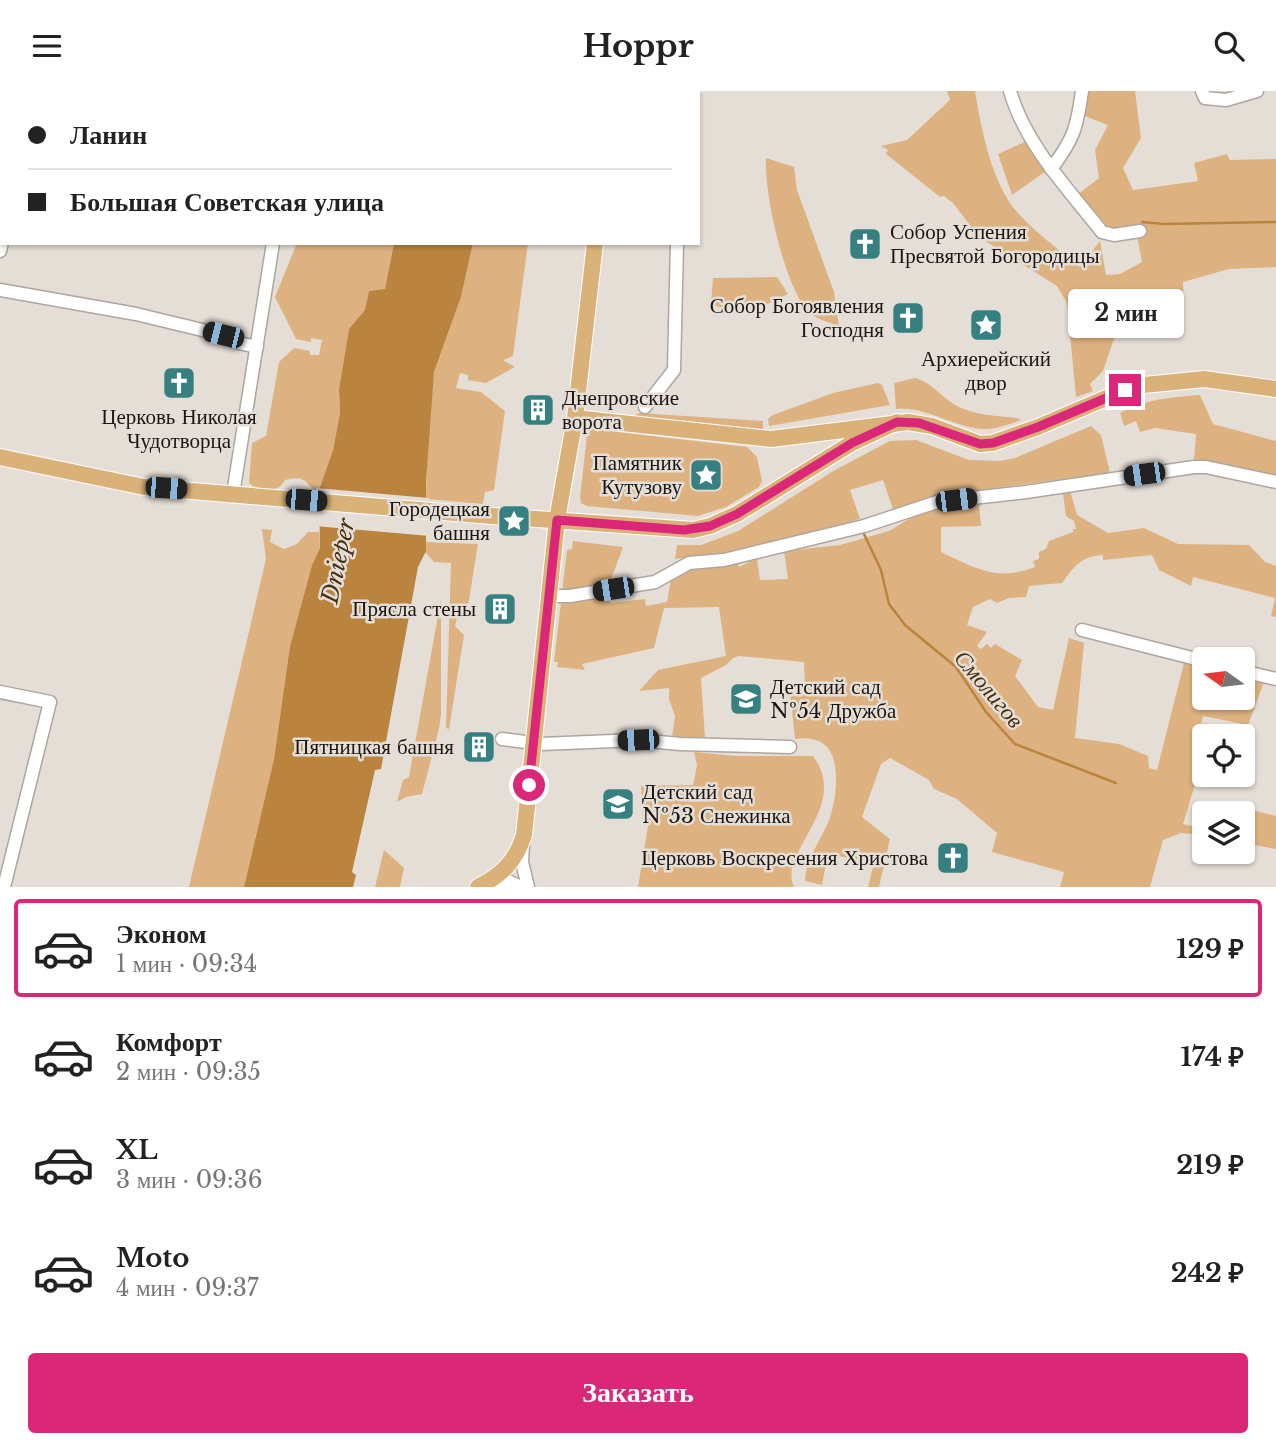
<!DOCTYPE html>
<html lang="ru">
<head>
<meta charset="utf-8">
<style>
  :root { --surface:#fff; --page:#f2f2f2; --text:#222; --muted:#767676; --line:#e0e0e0; --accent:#db2777 }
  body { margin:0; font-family:"Libre Baskerville",serif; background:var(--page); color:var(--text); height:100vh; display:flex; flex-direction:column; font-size:26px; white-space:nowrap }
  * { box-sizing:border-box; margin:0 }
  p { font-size:23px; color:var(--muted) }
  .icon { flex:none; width:38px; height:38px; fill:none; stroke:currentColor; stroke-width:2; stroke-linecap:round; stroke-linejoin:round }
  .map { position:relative; height:796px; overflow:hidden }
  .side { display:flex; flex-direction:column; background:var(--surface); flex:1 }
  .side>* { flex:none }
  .guide { position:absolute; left:0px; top:0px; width:700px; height:154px; box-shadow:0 2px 5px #0004; display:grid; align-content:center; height:154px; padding:0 28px; background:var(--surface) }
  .needle { width:46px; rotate:284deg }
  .fabs { position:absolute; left:1192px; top:556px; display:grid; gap:14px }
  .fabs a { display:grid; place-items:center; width:63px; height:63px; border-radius:7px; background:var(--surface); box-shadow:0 2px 5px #0004; font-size:35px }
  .end { position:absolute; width:32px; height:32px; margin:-16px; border:9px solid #db2777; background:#fff; box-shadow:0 0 0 4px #fff }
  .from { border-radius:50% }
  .bubble { position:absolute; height:49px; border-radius:7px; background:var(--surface); box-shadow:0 2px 5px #0004; font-size:23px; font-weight:700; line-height:49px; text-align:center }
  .car { position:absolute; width:21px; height:42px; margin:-21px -10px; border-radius:9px; box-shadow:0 0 5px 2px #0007; background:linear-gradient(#222 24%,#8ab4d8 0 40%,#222 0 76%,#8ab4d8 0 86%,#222 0) }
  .guide b { display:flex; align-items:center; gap:24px; height:66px; font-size:26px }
  .guide b+b { border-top:2px solid var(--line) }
  .guide i { width:18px; height:18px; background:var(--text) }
  ul { padding:12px 0 0; list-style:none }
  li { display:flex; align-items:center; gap:21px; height:98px; margin:0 14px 10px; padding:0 14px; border:4px solid transparent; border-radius:7px }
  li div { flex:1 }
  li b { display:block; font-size:26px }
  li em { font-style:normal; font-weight:700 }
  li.current { border-color:var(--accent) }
  li>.icon { width:63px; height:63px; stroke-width:1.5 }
  .cta { display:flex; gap:14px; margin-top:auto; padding:14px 28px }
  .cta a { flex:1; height:80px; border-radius:7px; background:var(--accent); color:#fff; font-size:28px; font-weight:700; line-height:80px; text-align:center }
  header { display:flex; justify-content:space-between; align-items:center; height:91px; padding:0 28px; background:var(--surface); font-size:32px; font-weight:700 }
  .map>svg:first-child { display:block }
  .green { fill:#deb280 }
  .water { fill:#ba833e }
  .pier { fill:#e5ded6 }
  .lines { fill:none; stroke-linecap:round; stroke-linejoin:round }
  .stream { stroke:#ba833e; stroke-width:2.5 }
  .minor-casing { stroke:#ada69f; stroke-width:15 }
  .major-casing { stroke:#fff; stroke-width:18 }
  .minor { stroke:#fff; stroke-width:12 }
  .major { stroke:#dab279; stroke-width:16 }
  .route { stroke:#db2777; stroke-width:9 }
  .labels { text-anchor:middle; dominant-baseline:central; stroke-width:5; stroke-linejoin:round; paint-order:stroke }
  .poi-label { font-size:21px; fill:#191613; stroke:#e5ded6; text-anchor:end }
  .water-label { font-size:23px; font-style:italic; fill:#483013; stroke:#e5ded6 }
</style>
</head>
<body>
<header><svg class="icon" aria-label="menu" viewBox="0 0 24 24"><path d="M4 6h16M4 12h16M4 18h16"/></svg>Hoppr<svg class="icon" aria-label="search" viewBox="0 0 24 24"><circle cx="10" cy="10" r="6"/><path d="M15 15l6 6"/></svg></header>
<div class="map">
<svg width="1276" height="796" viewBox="0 0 1276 796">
  <rect width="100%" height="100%" fill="#e5ded6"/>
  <g class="green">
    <path d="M947,0H975C981,37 992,94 1018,122C1036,142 1059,159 1080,176L1100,150L1106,184L1120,183L1142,171L1137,145L1106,140L1077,104L1099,87L1095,59L1108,34L1082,24L1088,0H1135L1141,47L1123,77L1133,99L1198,90L1194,72L1227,63L1230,69L1276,68V176L1229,178L1183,191L1184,214L1120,230L1103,280L1090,293L1093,300L1076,306L1067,212L1057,195L979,146L953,112L944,105L940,106L886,63L888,59L881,55L907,49L950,9Z"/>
    <path d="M1027,50L1046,80L1012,104L998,63Z"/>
    <path d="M766,67L794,76L797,99L834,201L839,235C828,231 814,228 806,218C784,191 764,103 766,67Z"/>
    <path d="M297,152H394L385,199L369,200L366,219L349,238L339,298L340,322L333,359L319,399H314C304,387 300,385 285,389C278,403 260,401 249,392L252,352L266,345L279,271L294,257L310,260V264H319L322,249L311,247V251L296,248L275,206Z"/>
    <path d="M473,152H528L513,265L503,269L515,276L486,292L468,289V284L460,282L456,297L481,301L505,320L494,399L485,401L483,413L426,408L427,356L434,281L461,206Z"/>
    <path d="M777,186L788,203L749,222L711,214L713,187Z"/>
    <path d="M915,287C932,291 942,307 957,315C974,324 998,325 1017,327L1021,329C1010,333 1000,337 988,338C956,339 929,315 896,318L894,292Z"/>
    <path d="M878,292L882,294L890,314L769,335L768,328L773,324L833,302Z"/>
    <path d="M1200,304L1213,333L1276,350V386L1194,370L1196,343L1155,337L1140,341L1136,330L1124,335L1120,322C1145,308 1172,306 1200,304Z"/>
    <path d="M639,322L763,330V338L749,337L748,339L634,329V325Z"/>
    <path d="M1091,335L1101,344L1110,382L934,405L893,418L883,389L850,399L860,428L739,461L675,468L677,454H701L738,440L835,379L890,350L916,349L969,369L1000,370L1015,367Z"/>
    <path d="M592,338L747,356L757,366L762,390L759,396L726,416L698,425L587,415L581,412L580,406L587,344Z"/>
    <path d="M1070,399L1077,424L1108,442L1144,437L1178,453L1249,454L1265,471L1276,475V526L1271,525L1275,507L1193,486L1191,495L1159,479L1152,464L1103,469V464C1082,465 1074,475 1062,492L1029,495L1026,506L1009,507L997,512L990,508L973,516L967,534L987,541L977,555L981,558L987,553L991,557L995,553L1022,569L1015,585L1038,616L1053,619L1069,547L1084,552L1075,647L1119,653L1148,665L1149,677L1157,679L1184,572L1204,577V607H1242L1243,586L1264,591L1248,634L1203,625L1195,657L1204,660V664L1183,733L1204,738V744L1181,742L1163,749L1150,796H1060L1064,781L992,761L997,742L957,708L934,698L929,689L890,667L881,673L862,726L890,748L879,796H868L874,772L828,763L822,794L805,790C806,768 821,749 829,729C836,711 840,677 830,660C822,647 808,647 795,648L790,600L805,598L804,571L739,565L733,567L726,574L701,587L705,647L672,646L675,625L669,608V597L639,600L658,579L726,565L719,516L664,517L654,557L582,573L585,579L557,576L558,571H554L561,511L608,502L610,512L645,508L646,515L667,511L673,476L738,472L739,476L757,467L760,489L788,488L784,460L840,454L889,440L924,419L979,413L981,435L941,436V461C975,477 997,491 1035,476L1033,470L1039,468V461L1046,458L1049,450L1073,441V438H1076L1074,430L1066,425L1063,403Z"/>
    <path d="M262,438L272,439L270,451L284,458L297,453L308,441H319L320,457L312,474L290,555L274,668L244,796H189L266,468Z"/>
    <path d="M573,450L623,456L609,494L562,502L567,459L572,458Z"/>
    <path d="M426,451L478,453L468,515L460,514L455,535L464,544L449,638L446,637L451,472L434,471L425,461Z"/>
    <path d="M441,508V623L439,638L422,703L406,706L397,711L403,689L409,686Z"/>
    <path d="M694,661L735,665H813C851,716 777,761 794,796H638L648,735L643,731L641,695L693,694L697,674Z"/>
    <path d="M1240,716L1276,725V758L1243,752L1242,723H1238Z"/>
    <path d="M384,759L404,777L400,796H375Z"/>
  </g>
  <path class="water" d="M394,152H473L461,206L434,281L426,391V460L418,476L381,678L375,679L352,781L356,784L353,796H244L274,668L290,555L312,474L320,457L319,399L333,359L340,322L339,298L349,238L365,219L369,200L385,198Z"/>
  <path class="pier" d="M316,397L429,407L430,445L315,435Z"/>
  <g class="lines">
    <g class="stream">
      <path d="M1142,131L1164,133L1276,131"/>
      <path d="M863,441L881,479L889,513L905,534L956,576L986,621L1015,653L1116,692"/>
    </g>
    <defs>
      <g id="minor">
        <path d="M1010,0C1025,53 1068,98 1102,141L1114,144L1140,140"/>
        <path d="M1202,0L1205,7L1226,9L1257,0"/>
        <path d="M678,2L679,0"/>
        <path d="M1051,78C1074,48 1077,36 1082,0"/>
        <path d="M0,84H2"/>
        <path d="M0,160L2,151"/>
        <path d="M0,199L136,223L223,244L239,252L257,256"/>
        <path d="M645,316L674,279L677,152"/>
        <path d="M233,403L273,152"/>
        <path d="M549,505H570L655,491L689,472L724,469L864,435L937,411L1026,401L1194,376H1206L1276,391"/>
        <path d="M1082,539L1204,570"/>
        <path d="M1242,580L1276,588"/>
        <path d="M0,601L50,611L4,796"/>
        <path d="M502,648L541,653L638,649L680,653L790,656"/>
        <path d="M523,752L522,771L528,796"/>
        <path d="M489,790H508L521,796"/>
      </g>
      <g id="major">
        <path d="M612,2V0"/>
        <path d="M575,327L771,348L908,331L932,335L980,353L993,352L1038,336L1125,299L1144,294L1204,288L1276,298"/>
        <path d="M0,366L144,396L479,424L693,439L710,435L737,423L852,352L897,331"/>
        <path d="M478,796C502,784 516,770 524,744L557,429L575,327L595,152"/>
      </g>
    </defs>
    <use href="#minor" class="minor-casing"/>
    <use href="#major" class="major-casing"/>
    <use href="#minor" class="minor"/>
    <use href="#major" class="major"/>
  </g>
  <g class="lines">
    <path class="route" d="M529,694L557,429L684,439L710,435L737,423L852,352L897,331L919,332L980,353L993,352L1038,336L1125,299"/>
  </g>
  <defs>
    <symbol id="church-square" viewBox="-11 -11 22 22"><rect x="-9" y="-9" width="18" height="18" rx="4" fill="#378081" stroke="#e5ded6"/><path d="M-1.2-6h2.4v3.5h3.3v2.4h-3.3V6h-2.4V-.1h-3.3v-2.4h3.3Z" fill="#fff"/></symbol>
    <symbol id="sight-square" viewBox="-11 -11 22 22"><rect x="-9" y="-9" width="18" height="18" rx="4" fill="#378081" stroke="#e5ded6"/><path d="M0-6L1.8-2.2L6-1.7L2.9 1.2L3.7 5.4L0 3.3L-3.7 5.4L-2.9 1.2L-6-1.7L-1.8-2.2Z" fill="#fff"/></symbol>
    <symbol id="building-square" viewBox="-11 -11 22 22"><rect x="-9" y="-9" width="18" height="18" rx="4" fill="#378081" stroke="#e5ded6"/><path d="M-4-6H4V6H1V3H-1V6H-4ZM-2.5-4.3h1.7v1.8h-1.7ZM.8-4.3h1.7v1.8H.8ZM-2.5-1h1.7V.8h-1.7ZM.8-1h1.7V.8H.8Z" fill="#fff"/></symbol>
    <symbol id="school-square" viewBox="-11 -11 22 22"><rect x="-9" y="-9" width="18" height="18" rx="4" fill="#378081" stroke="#e5ded6"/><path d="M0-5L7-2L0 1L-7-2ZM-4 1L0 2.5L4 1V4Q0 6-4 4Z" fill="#fff"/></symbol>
  </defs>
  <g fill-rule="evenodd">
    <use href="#church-square" x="846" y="134" width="38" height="38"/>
    <use href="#church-square" x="889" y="208" width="38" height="38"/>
    <use href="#sight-square" x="967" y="215" width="38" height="38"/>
    <use href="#church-square" x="160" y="273" width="38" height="38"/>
    <use href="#building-square" x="519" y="300" width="38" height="38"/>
    <use href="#sight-square" x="687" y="365" width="38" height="38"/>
    <use href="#sight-square" x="495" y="411" width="38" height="38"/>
    <use href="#building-square" x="481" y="499" width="38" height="38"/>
    <use href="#school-square" x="727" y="589" width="38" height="38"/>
    <use href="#building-square" x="460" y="637" width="38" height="38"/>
    <use href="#school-square" x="599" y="694" width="38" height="38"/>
    <use href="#church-square" x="934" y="748" width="38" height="38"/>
  </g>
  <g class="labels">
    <g class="poi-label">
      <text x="890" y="141" text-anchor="start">Собор Успения<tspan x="890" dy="24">Пресвятой Богородицы</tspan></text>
      <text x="884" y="215">Собор Богоявления<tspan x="884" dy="24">Господня</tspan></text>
      <text x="986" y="268" text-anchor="middle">Архиерейский<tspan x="986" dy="24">двор</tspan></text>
      <text x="562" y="307" text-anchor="start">Днепровские<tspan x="562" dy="24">ворота</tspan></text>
      <text x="179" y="326" text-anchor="middle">Церковь Николая<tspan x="179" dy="24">Чудотворца</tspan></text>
      <text x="682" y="372">Памятник<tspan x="682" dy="24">Кутузову</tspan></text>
      <text x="490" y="418">Городецкая<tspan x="490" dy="24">башня</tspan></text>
      <text x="476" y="518">Прясла стены</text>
      <text x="770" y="596" text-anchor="start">Детский сад<tspan x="770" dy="24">№54 Дружба</tspan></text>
      <text x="454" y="656">Пятницкая башня</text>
      <text x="642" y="701" text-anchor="start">Детский сад<tspan x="642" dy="24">№53 Снежинка</tspan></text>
      <text x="928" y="767">Церковь Воскресения Христова</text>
    </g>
    <g class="water-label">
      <text transform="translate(338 470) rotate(-78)">Dnieper</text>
      <text transform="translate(989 598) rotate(50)">Смолигов</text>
    </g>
  </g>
</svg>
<div class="fabs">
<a><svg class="needle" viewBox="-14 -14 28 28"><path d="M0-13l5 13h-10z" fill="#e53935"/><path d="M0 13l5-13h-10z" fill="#767676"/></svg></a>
<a><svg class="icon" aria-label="locate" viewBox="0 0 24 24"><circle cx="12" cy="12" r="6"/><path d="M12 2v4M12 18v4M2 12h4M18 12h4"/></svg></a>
<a><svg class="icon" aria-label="layers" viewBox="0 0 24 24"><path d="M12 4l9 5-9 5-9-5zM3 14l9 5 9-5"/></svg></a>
</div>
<i class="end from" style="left:529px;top:694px"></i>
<i class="end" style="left:1125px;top:299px"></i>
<div class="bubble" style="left:1068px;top:198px;width:116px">2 мин</div>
<i class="car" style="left:223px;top:244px;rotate:284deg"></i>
<i class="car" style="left:1144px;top:383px;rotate:262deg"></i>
<i class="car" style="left:166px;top:397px;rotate:94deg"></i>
<i class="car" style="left:306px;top:409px;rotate:95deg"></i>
<i class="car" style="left:956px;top:409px;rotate:83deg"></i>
<i class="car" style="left:613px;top:498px;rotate:261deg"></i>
<i class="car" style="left:638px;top:649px;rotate:268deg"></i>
<div class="guide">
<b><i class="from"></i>Ланин</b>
<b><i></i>Большая Советская улица</b>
</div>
</div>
<section class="side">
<ul>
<li class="current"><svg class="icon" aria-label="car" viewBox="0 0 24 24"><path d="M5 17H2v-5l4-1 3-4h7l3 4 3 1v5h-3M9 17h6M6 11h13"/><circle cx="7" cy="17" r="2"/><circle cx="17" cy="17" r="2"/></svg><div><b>Эконом</b><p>1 мин · 09:34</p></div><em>129 ₽</em></li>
<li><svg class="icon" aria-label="car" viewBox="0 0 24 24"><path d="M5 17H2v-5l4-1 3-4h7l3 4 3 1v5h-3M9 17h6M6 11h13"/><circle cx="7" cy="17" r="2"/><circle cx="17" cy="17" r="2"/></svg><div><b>Комфорт</b><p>2 мин · 09:35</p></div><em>174 ₽</em></li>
<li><svg class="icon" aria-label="car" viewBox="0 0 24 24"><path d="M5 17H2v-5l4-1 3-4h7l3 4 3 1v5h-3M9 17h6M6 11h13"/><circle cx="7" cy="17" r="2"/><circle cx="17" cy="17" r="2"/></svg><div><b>XL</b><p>3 мин · 09:36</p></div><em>219 ₽</em></li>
<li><svg class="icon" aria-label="car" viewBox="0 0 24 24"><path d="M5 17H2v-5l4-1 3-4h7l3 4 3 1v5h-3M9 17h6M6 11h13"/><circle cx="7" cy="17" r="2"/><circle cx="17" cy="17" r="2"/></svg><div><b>Moto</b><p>4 мин · 09:37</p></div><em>242 ₽</em></li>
</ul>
<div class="cta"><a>Заказать</a></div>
</section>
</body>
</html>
